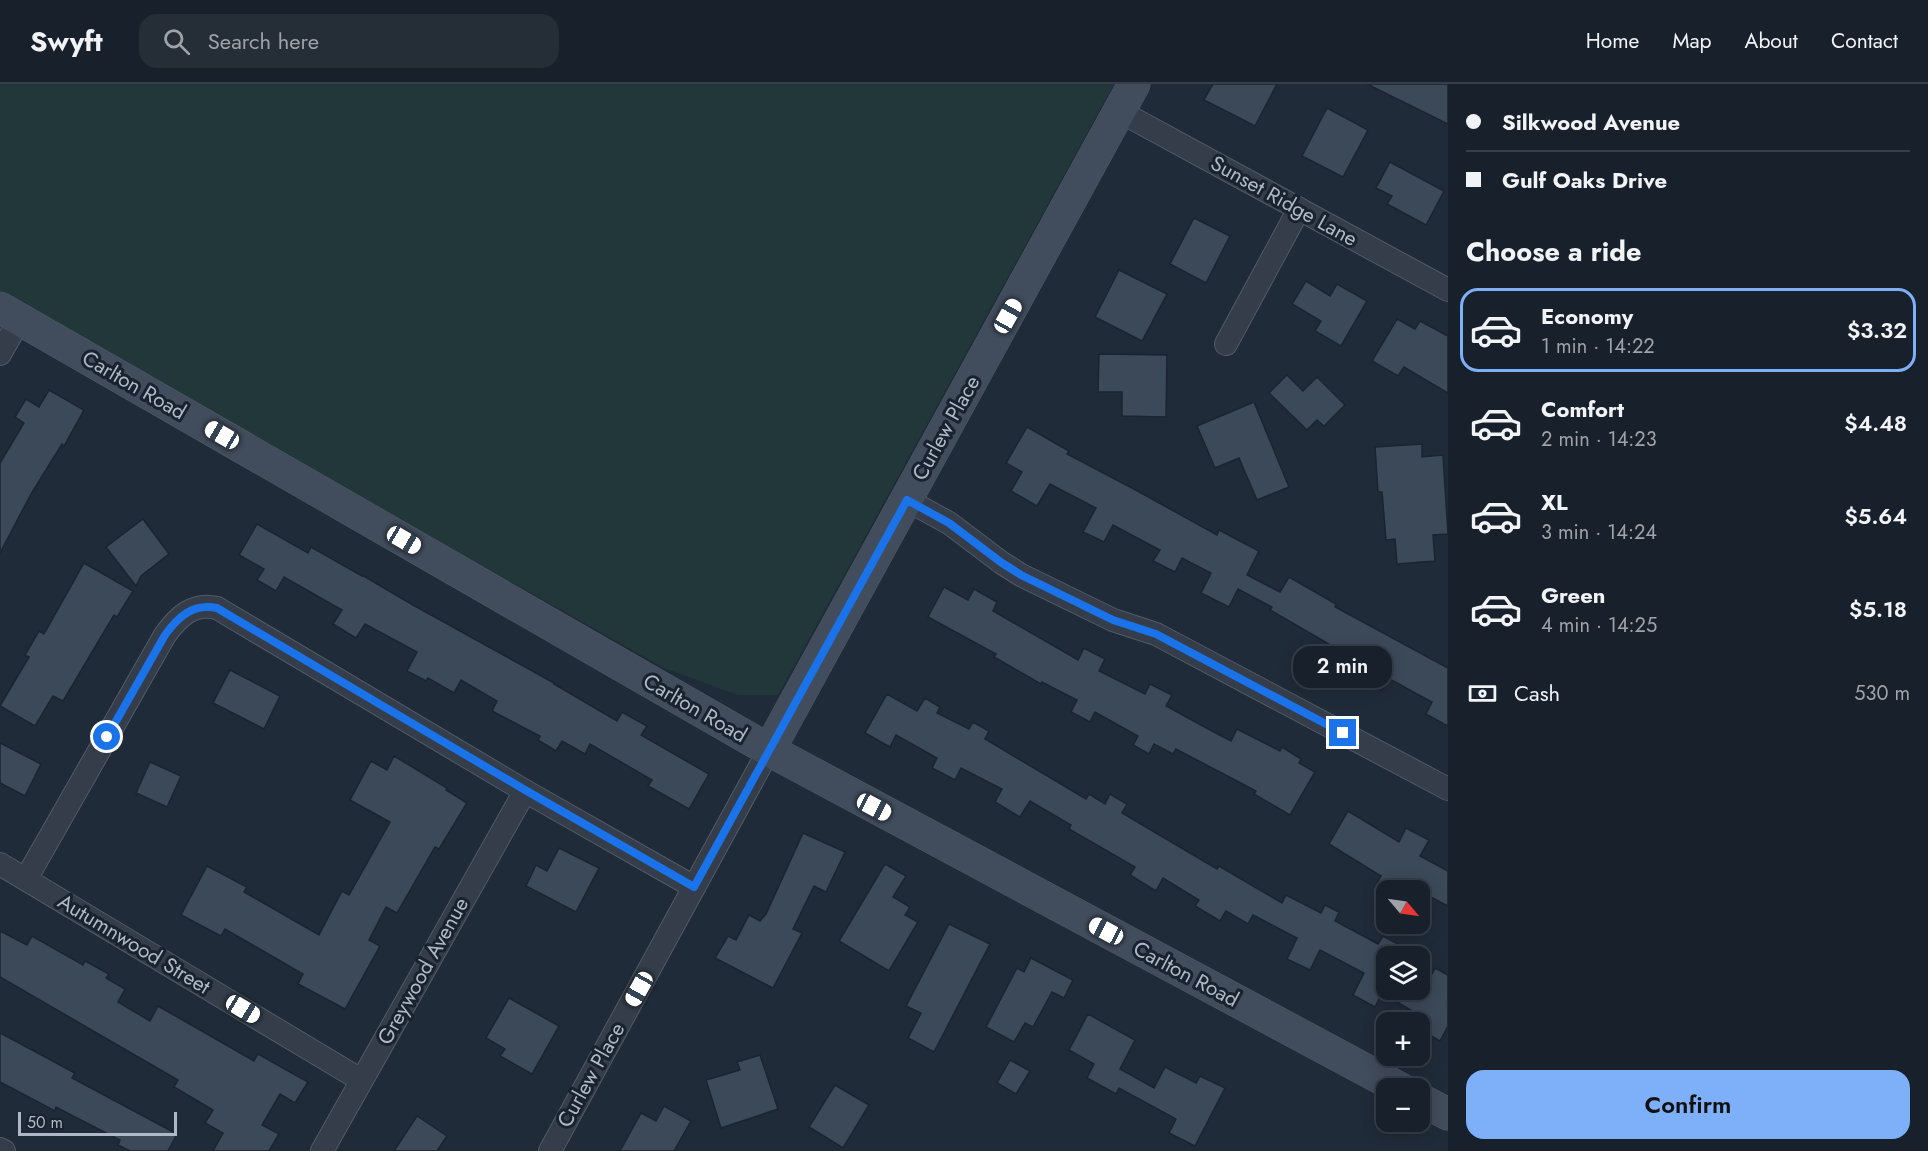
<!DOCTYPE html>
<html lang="en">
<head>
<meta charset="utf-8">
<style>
  :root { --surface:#18202b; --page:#252d37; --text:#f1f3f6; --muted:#9fa3a9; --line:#363e47; --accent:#7eb0fa }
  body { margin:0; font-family:Jost,sans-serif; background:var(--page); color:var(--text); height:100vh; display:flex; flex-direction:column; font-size:22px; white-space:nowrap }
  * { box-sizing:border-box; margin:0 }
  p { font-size:20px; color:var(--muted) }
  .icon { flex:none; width:33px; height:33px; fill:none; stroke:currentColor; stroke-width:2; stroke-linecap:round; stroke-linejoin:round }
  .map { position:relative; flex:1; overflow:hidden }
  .details { display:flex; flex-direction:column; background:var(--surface); width:480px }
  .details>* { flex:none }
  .guide { display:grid; align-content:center; height:132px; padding:0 18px; background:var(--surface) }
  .needle { width:39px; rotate:119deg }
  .fabs { position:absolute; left:1376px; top:796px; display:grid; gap:12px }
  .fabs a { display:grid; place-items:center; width:54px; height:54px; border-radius:12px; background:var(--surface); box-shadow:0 3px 15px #0003,0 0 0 2px var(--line); font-size:30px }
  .scale { position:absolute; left:18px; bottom:15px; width:159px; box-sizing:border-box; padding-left:6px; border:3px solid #aeb8c6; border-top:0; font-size:16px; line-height:21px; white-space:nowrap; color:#aeb8c6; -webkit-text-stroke:4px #19222e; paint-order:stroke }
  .end { position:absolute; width:27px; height:27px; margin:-14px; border:8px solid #1a73e8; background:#fff; box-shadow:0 0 0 3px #fff }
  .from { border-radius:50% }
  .bubble { position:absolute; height:42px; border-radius:18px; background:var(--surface); box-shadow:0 3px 15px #0003,0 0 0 2px var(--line); font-size:20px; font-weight:600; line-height:42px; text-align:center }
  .car { position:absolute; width:18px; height:36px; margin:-18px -9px; border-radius:8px; box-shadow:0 0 4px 2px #0007; background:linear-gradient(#fff 24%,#345 0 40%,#fff 0 76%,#345 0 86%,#fff 0) }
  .guide b { display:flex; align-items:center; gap:21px; height:57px; font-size:22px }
  .guide b+b { border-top:2px solid var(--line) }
  .guide i { width:15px; height:15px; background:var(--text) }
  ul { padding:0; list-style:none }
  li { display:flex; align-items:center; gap:18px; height:84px; margin:0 12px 9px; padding:0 6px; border:3px solid transparent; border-radius:18px }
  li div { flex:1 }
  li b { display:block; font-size:22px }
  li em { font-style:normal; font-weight:600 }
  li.active { border-color:var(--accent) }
  li>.icon { width:54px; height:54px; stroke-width:1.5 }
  h2 { padding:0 18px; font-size:27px; line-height:72px }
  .pay { display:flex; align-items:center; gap:15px; height:66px; padding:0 18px; font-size:22px }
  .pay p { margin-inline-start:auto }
  .action { display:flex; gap:12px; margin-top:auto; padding:12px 18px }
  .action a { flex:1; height:69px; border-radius:18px; background:var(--accent); color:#111; font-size:24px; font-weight:600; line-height:69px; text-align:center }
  header { display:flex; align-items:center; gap:36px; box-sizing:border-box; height:84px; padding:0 30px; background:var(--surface); border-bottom:2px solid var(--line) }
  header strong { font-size:28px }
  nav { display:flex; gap:33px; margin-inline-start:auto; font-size:21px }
  .search { width:420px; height:54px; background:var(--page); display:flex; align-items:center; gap:15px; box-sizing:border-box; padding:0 21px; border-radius:18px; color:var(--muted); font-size:22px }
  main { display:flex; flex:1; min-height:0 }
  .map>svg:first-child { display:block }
  .green { fill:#22373a }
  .building { fill:#3c4959; stroke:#1b2430; stroke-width:1.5 }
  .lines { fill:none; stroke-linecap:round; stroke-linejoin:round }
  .street-casing { stroke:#515b67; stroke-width:24 }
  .secondary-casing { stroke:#515b67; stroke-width:33 }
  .street { stroke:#343d49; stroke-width:22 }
  .secondary { stroke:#414c5c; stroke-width:32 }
  .route { stroke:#1a73e8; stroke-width:8 }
  .labels { text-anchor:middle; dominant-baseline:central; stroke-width:6; stroke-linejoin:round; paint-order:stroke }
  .street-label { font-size:21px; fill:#aeb8c6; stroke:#19222e }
</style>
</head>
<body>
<header>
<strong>Swyft</strong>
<div class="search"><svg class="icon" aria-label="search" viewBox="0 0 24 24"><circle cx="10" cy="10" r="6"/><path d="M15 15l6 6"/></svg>Search here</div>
<nav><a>Home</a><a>Map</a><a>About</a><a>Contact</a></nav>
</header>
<main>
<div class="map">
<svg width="1448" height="1067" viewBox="0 0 1448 1067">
  <rect width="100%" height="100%" fill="#202b39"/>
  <path class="green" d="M0,0H1114L778,611H738L664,584L137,287L0,207Z"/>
  <g class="building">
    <path d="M1213,0H1277L1255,42L1204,16Z"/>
    <path d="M1367,0H1448V40Z"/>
    <path d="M1327,24L1368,46L1343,93L1302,72Z"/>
    <path d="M1390,78L1444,107L1426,141L1387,120L1392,112L1376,104Z"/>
    <path d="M1194,134L1230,152L1206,199L1170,180Z"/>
    <path d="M1119,186L1167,210L1142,257L1095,233Z"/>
    <path d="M1306,197L1330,212L1337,200L1367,217L1341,262L1315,247L1321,237L1292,220Z"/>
    <path d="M1397,235L1415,245L1420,237L1448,252V309L1404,283L1398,292L1372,277Z"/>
    <path d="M1099,270L1167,271L1166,333L1122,332V308H1098Z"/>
    <path d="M1287,291L1303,307L1317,293L1345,321L1324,342L1317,336L1307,346L1269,309Z"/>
    <path d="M49,306L84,326L64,362L62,360L31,410L0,469V379L24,339L15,333L26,315L39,323Z"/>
    <path d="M1254,318L1289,403L1257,416L1239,374L1215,384L1197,342Z"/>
    <path d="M1027,343L1069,367L1067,370L1132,404L1217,451L1219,446L1259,467L1247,491L1280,508L1289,493L1336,520L1335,523L1448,584V642L1426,630L1432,618L1388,594L1382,606L1360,595L1367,583L1340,569L1341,567L1270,526L1272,523L1238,505L1229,523L1201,509L1211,489L1182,474L1175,488L1153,477L1160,466L1113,441L1104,458L1083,448L1096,424L1050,400L1037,422L1011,407L1022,388L1006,379Z"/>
    <path d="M1422,360V373L1443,371L1448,450L1433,451L1435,477L1397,480L1395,455L1386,456L1382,408H1378L1375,363Z"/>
    <path d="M143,435L169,470L141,492L136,502L106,463Z"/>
    <path d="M257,440L308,469L311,463L362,492V491L413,521L554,599V600L617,637L622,628L647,642L641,651L709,690L689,725L648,702L652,696L590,660L585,670L562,657L556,667L538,656L540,652L492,627L497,617L461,596L454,609L428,594L426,597L407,587L417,568L365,540L356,554L333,540L342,526L284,493L276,507L257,496L264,485L239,471Z"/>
    <path d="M84,479L133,507L117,533L114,531L63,617L53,612L35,642L0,622L29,573L25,571L39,547L44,550Z"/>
    <path d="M944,503L968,516L974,505L997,518L993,527L1078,576L1084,564L1105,575L1099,587L1145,610L1150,600L1172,611L1166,622L1212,647L1231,657L1237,645L1280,667L1282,663L1301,675L1299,679L1315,688L1290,731L1254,710L1256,707L1176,665L1173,670L1154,660L1149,670L1133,661L1138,652L1095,628L1090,638L1071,628L1077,616L1042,598L1041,600L994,573L996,570L928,533Z"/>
    <path d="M230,586L280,612L264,645L213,619Z"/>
    <path d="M887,610L917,627L925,614L940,623L937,629L969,645L973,638L989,647L985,655L1086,715L1089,710L1105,720L1110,710L1127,720L1122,729L1217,785L1219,782L1282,819L1286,811L1321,829L1325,821L1339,828L1335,837L1378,860L1383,852L1422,873H1386V903L1384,906H1419V889L1430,894L1435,884L1448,891V942L1440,957L1419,945V931L1382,909L1375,923L1353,911L1364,889L1320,866L1310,886L1287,875L1297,854L1253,831L1248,840L1226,827L1220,837L1195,822L1199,816L1163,794L1156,807L1130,791L1135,783L1069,745L1071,741L1030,717L1020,733L995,718L1002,705L961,684L955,696L932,684L937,674L896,651L890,663L865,649Z"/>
    <path d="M0,659L41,680L25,712L0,699Z"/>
    <path d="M394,672L447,704L446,706L467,719L439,765L435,763L397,829L386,823L369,856L380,862L345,925L298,900L303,890L225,845L221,852L181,831L207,782L247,803L244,808L319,851L342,807L349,811L390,738L350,716L371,677L387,686Z"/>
    <path d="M150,678L181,692L167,723L136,709Z"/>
    <path d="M1348,727L1399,758L1406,744L1429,756L1420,772L1448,787V822L1408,801L1405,807H1393L1377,799L1381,792L1329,760Z"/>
    <path d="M803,749L845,768L826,808L814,802L793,845L802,849L773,904L715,874L728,852L736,856L749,831L760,837L766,830Z"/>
    <path d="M559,764L599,784L576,828L526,802L536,781L547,787Z"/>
    <path d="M885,780L906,792L893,813L910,823L905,831L918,838L889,887L839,857Z"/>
    <path d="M949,840L990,860L934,968L908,954L921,929L906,922Z"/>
    <path d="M0,847L27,861L32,852L83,881L85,877L109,890L106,894L125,905L118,918L150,937L158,922L254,977L258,970L308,998L295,1019L280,1010L262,1041L279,1050L269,1067H213L223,1049L205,1039L213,1026L174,1003L178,996L0,893Z"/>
    <path d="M1031,874L1073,896L1064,914L1052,908L1033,943L1025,939L1014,958L986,943L1017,884L1024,888Z"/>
    <path d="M509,914L559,942L532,990L500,972L505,965L486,954Z"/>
    <path d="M1088,930L1135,956L1120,985L1154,1004L1165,983L1196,999L1200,992L1225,1004L1195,1062L1169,1049L1176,1035L1119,1004L1116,1010L1087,994L1094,980L1069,966Z"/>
    <path d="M0,949L75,989L72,994L177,1050L168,1067H130L118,1061L120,1056L56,1023L55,1027L0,998Z"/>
    <path d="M760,971L778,1025L721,1044L706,996L740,986L737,978Z"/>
    <path d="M1010,976L1030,987L1016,1010L997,999Z"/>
    <path d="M835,1001L869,1021L843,1064L809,1043Z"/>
    <path d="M664,1022L691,1037L674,1067H620L641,1029L656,1037Z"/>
    <path d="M417,1032L447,1052L437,1067H394Z"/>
  </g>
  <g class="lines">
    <defs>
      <g id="street">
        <path d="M1119,27L1448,206"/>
        <path d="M1226,260L1299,125"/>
        <path d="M0,270L20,235"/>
        <path d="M907,416L949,439L1002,479L1021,491L1113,536L1156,550L1448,705"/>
        <path d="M0,780L361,996"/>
        <path d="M26,795L165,551C178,533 193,518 217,524L525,707L694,803"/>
        <path d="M0,1065L4,1067"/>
        <path d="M322,1067L525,707"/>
        <path d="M550,1067L769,666"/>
      </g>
      <g id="secondary">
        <path d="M0,224L769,666L1401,1005"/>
        <path d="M769,666L1134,0"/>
        <path d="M1419,1015L1448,1030"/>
      </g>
    </defs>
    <use href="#street" class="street-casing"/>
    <use href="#secondary" class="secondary-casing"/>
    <use href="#street" class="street"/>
    <use href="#secondary" class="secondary"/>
  </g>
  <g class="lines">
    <path class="route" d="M107,653L165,551C178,533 193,519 217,524L525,706L694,803L907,416L949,439L1002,479L1021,491L1113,536L1156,550L1343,649"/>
  </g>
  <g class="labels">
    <g class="street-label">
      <text transform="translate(1284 117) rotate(29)">Sunset Ridge Lane</text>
      <text transform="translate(134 301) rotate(30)">Carlton Road</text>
      <text transform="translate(946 344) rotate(-61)">Curlew Place</text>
      <text transform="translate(695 624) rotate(30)">Carlton Road</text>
      <text transform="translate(134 860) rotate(31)">Autumnwood Street</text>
      <text transform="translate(423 887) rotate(-61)">Greywood Avenue</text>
      <text transform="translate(1186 890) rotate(28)">Carlton Road</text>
      <text transform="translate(591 991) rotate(-61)">Curlew Place</text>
    </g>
  </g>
</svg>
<div class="fabs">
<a><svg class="needle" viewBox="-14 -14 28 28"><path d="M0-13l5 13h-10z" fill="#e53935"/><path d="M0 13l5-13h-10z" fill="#9fa3a9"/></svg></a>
<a><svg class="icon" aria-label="layers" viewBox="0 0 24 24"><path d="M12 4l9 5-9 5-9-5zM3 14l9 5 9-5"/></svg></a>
<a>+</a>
<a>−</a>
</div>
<div class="scale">50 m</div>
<i class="end from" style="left:107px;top:653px"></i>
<i class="end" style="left:1343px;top:649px"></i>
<div class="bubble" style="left:1293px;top:562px;width:99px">2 min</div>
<i class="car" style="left:1008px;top:232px;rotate:29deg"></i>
<i class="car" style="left:222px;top:351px;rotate:300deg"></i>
<i class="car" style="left:404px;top:456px;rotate:120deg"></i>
<i class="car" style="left:874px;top:723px;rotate:118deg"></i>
<i class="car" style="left:1106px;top:847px;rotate:298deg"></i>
<i class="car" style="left:639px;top:905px;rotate:209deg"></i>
<i class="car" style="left:243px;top:925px;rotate:121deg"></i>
</div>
<section class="details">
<div class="guide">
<b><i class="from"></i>Silkwood Avenue</b>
<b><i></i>Gulf Oaks Drive</b>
</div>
<h2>Choose a ride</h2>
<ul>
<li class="active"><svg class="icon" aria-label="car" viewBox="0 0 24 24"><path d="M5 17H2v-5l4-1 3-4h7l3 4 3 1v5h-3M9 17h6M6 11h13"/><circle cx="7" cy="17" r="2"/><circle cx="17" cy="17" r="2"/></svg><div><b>Economy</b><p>1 min · 14:22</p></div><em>$3.32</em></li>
<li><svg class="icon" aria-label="car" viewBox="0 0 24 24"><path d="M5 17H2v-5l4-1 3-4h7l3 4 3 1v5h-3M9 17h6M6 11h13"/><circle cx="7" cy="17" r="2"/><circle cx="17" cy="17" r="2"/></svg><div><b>Comfort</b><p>2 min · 14:23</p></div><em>$4.48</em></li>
<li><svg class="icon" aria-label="car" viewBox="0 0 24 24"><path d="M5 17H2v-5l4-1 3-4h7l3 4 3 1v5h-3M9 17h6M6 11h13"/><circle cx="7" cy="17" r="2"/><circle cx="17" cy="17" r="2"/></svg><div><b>XL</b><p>3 min · 14:24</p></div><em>$5.64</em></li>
<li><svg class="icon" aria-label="car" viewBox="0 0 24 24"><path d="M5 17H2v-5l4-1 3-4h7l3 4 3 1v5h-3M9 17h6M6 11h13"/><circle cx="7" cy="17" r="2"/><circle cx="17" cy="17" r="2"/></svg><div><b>Green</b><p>4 min · 14:25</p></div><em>$5.18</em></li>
</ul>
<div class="pay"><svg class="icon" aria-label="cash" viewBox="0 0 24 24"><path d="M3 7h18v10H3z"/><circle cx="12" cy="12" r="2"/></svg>Cash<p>530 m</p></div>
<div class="action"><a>Confirm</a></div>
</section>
</main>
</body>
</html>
